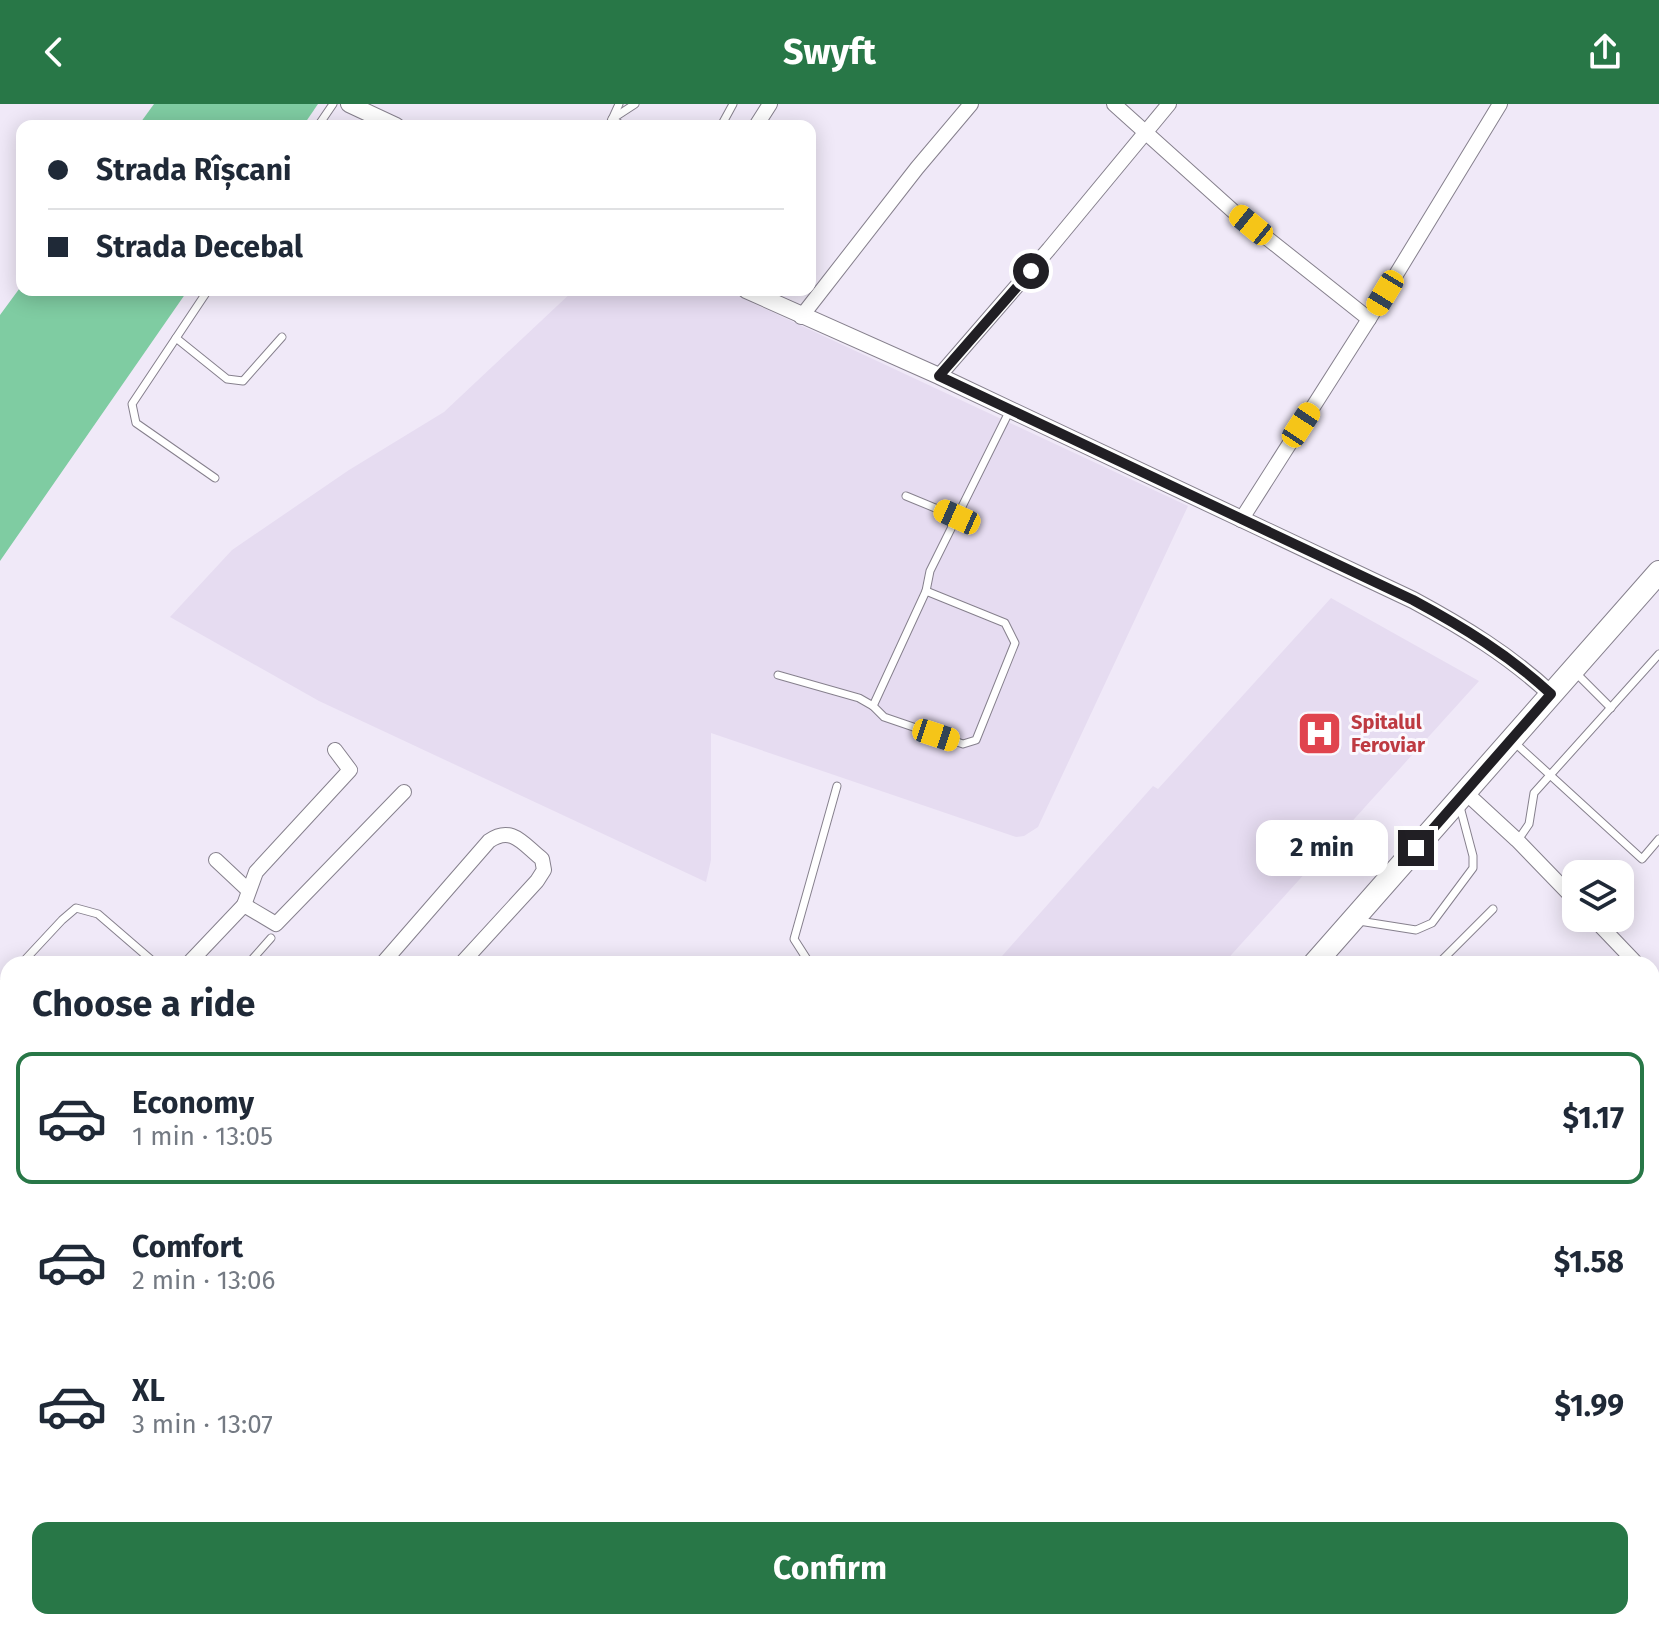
<!DOCTYPE html>
<html lang="en">
<head>
<meta charset="utf-8">
<style>
  :root { --surface:#fff; --page:#f2f2f3; --text:#1f2937; --muted:#747a83; --line:#e0e1e3; --accent:#287747 }
  body { margin:0; font-family:"Fira Sans",sans-serif; background:var(--page); color:var(--text); height:100vh; display:flex; flex-direction:column; font-size:30px; white-space:nowrap }
  * { box-sizing:border-box; margin:0 }
  p { font-size:26px; color:var(--muted) }
  .icon { flex:none; width:44px; height:44px; fill:none; stroke:currentColor; stroke-width:2; stroke-linecap:round; stroke-linejoin:round }
  .map { position:relative; flex:1; overflow:hidden }
  .panel { position:absolute; left:0px; top:852px; width:1660px; height:674px; display:flex; flex-direction:column; background:var(--surface); border-radius:24px 24px 0 0; box-shadow:0 4px 20px #0003 }
  .panel>* { flex:none }
  .guide { position:absolute; left:16px; top:16px; width:800px; height:176px; border-radius:16px; box-shadow:0 4px 20px #0003; display:grid; align-content:center; height:176px; padding:0 32px; background:var(--surface) }
  .buttons { position:absolute; left:1562px; top:756px; display:grid; gap:16px }
  .buttons a { display:grid; place-items:center; width:72px; height:72px; border-radius:16px; background:var(--surface); box-shadow:0 4px 20px #0003; font-size:40px }
  .end { position:absolute; width:36px; height:36px; margin:-18px; border:10px solid #211f24; background:#fff; box-shadow:0 0 0 4px #fff }
  .from { border-radius:50% }
  .bubble { position:absolute; height:56px; border-radius:16px; background:var(--surface); box-shadow:0 4px 20px #0003; font-size:26px; font-weight:700; line-height:56px; text-align:center }
  .car { position:absolute; width:24px; height:48px; margin:-24px -12px; border-radius:10px; box-shadow:0 0 6px 2px #0007; background:linear-gradient(#f5c518 24%,#345 0 40%,#f5c518 0 76%,#345 0 86%,#f5c518 0) }
  .guide b { display:flex; align-items:center; gap:28px; height:76px; font-size:30px }
  .guide b+b { border-top:2px solid var(--line) }
  .guide i { width:20px; height:20px; background:var(--text) }
  ul { padding:0; list-style:none }
  li { display:flex; align-items:center; gap:24px; height:132px; margin:0 16px 12px; padding:0 16px; border:4px solid transparent; border-radius:16px }
  li div { flex:1 }
  li b { display:block; font-size:30px }
  li em { font-style:normal; font-weight:700 }
  li.on { border-color:var(--accent) }
  li>.icon { width:72px; height:72px; stroke-width:1.5 }
  h2 { padding:0 32px; font-size:36px; line-height:96px }
  .action { display:flex; gap:16px; margin-top:auto; padding:16px 32px }
  .action a { flex:1; height:92px; border-radius:16px; background:var(--accent); color:#fff; font-size:32px; font-weight:700; line-height:92px; text-align:center }
  header { display:flex; justify-content:space-between; align-items:center; height:104px; padding:0 32px; background:var(--accent); color:#fff; font-size:36px; font-weight:700 }
  .map>svg:first-child { display:block }
  .built { fill:#e6dcf1 }
  .green { fill:#7fcca2 }
  .lines { fill:none; stroke-linecap:round; stroke-linejoin:round }
  .service-casing { stroke:#86808d; stroke-width:9 }
  .minor-casing { stroke:#86808d; stroke-width:16 }
  .tertiary-casing { stroke:#86808d; stroke-width:18 }
  .secondary-casing { stroke:#86808d; stroke-width:22 }
  .primary-casing { stroke:#86808d; stroke-width:24 }
  .service { stroke:#fff; stroke-width:7 }
  .minor { stroke:#fff; stroke-width:14 }
  .tertiary { stroke:#fff; stroke-width:16 }
  .secondary { stroke:#fff; stroke-width:20 }
  .primary { stroke:#fff; stroke-width:22 }
  .route { stroke:#211f24; stroke-width:10 }
  .labels { text-anchor:middle; dominant-baseline:central; stroke-width:6; stroke-linejoin:round; paint-order:stroke }
  .health-label { font-size:20px; font-weight:bold; fill:#be3a42; stroke:#fbf8fe; text-anchor:start }
</style>
</head>
<body>
<header><svg class="icon" aria-label="back" viewBox="0 0 24 24"><path d="M15 5l-7 7 7 7"/></svg>Swyft<svg class="icon" aria-label="share" viewBox="0 0 24 24"><path d="M12 15V3M7 8l5-5 5 5M5 13v7h14v-7"/></svg></header>
<div class="map">
<svg width="1659" height="1525" viewBox="0 0 1659 1525">
  <rect width="100%" height="100%" fill="#f0e9f8"/>
  <g class="built">
    <path d="M574,186H725L1188,402L1038,723L1024,732L1016,733L711,629V756L706,778L319,597L170,513L232,446L349,366L444,308Z"/>
    <path d="M1331,494L1479,577L1223,860H995L1153,682L1158,685Z"/>
    <path d="M8,1390V1463L0,1459V1406Z"/>
    <path d="M56,1518H145L139,1525H62Z"/>
    <path d="M179,1518H393L399,1524L405,1518H630L645,1525H173Z"/>
    <path d="M945,1518H1281L1289,1525H939Z"/>
  </g>
  <g class="green">
    <path d="M154,0H318L303,22H138Z"/>
    <path d="M22,181V186H188L0,457V211Z"/>
  </g>
  <g class="lines">
    <defs>
      <g id="service">
        <path d="M318,22L333,0"/>
        <path d="M609,22L619,0"/>
        <path d="M623,22L612,15L635,0"/>
        <path d="M721,22L733,0"/>
        <path d="M208,186L132,300L136,319L215,374"/>
        <path d="M176,234L227,275L243,277L282,233"/>
        <path d="M906,392L957,413"/>
        <path d="M926,487L1005,519L1015,539L976,636L963,640L884,613L873,602Z"/>
        <path d="M926,487L930,467L1010,306"/>
        <path d="M1574,567L1611,604"/>
        <path d="M778,571L859,594L873,602"/>
        <path d="M1515,639L1642,755L1659,735"/>
        <path d="M1518,736L1529,720L1534,689L1659,550"/>
        <path d="M1359,817L1416,826L1432,819L1473,764V752L1460,703"/>
        <path d="M21,860L62,816L76,804L98,810L156,860"/>
        <path d="M248,860L271,834"/>
        <path d="M810,860L794,835L837,682"/>
        <path d="M1438,860L1493,805"/>
        <path d="M0,882L8,874"/>
        <path d="M1652,990H1659"/>
        <path d="M1652,1149L1659,1148"/>
        <path d="M1652,1289L1659,1281"/>
        <path d="M1407,1518L1416,1525"/>
        <path d="M285,1525L292,1518"/>
        <path d="M836,1525L845,1518"/>
        <path d="M981,1525L987,1518"/>
      </g>
      <g id="minor">
        <path d="M1114,0L1233,107L1369,215"/>
        <path d="M756,22L770,0"/>
        <path d="M801,213L917,64L971,0"/>
        <path d="M939,272L1049,145L1169,0"/>
        <path d="M1241,416L1369,215L1500,0"/>
        <path d="M1465,688L1517,736L1576,797"/>
        <path d="M216,756L248,786"/>
        <path d="M244,801L256,768L350,666L335,646"/>
        <path d="M1593,814L1637,860"/>
        <path d="M188,860L244,801L276,820L404,688"/>
        <path d="M382,860L489,737C512,721 523,740 542,755L544,766L537,777L461,860"/>
        <path d="M1652,875L1659,882"/>
        <path d="M0,1110L4,1105L8,1104"/>
        <path d="M0,1124L8,1129"/>
        <path d="M1652,1376L1659,1381"/>
        <path d="M1652,1458L1659,1450"/>
        <path d="M0,1494L8,1501"/>
        <path d="M28,1518L36,1525"/>
        <path d="M651,1518L666,1525"/>
        <path d="M152,1525L158,1518"/>
        <path d="M1594,1525L1600,1518"/>
      </g>
      <g id="tertiary">
        <path d="M349,0L396,22"/>
        <path d="M746,186L939,272L1413,496C1463,523 1509,551 1551,590"/>
      </g>
      <path id="secondary" d="M1334,1518L1344,1525"/>
      <g id="primary">
        <path d="M1314,860L1659,468"/>
        <path d="M814,1525L820,1518"/>
      </g>
    </defs>
    <use href="#service" class="service-casing"/>
    <use href="#minor" class="minor-casing"/>
    <use href="#tertiary" class="tertiary-casing"/>
    <use href="#secondary" class="secondary-casing"/>
    <use href="#primary" class="primary-casing"/>
    <use href="#service" class="service"/>
    <use href="#minor" class="minor"/>
    <use href="#tertiary" class="tertiary"/>
    <use href="#secondary" class="secondary"/>
    <use href="#primary" class="primary"/>
  </g>
  <g class="lines">
    <path class="route" d="M1031,167L939,272L1413,496C1463,523 1509,551 1551,590L1416,744"/>
  </g>
  <defs>
    <symbol id="hospital-square" viewBox="-11 -11 22 22"><rect x="-9" y="-9" width="18" height="18" rx="4" fill="#e0444e" stroke="#fbf8fe"/><path d="M-5-5h3v3.5h4V-5h3V5h-3V1.5h-4V5h-3Z" fill="#fff"/></symbol>
  </defs>
  <g fill-rule="evenodd">
    <use href="#hospital-square" x="1294" y="604" width="51" height="51"/>
  </g>
  <g class="labels">
    <g class="health-label">
      <text x="1351" y="618">Spitalul<tspan x="1351" dy="23">Feroviar</tspan></text>
    </g>
  </g>
</svg>
<div class="buttons">
<a><svg class="icon" aria-label="layers" viewBox="0 0 24 24"><path d="M12 4l9 5-9 5-9-5zM3 14l9 5 9-5"/></svg></a>
</div>
<i class="end from" style="left:1031px;top:167px"></i>
<i class="end" style="left:1416px;top:744px"></i>
<div class="bubble" style="left:1256px;top:716px;width:132px">2 min</div>
<i class="car" style="left:1251px;top:121px;rotate:309deg"></i>
<i class="car" style="left:1385px;top:189px;rotate:211deg"></i>
<i class="car" style="left:1301px;top:321px;rotate:33deg"></i>
<i class="car" style="left:957px;top:413px;rotate:294deg"></i>
<i class="car" style="left:936px;top:631px;rotate:108deg"></i>
<div class="guide">
<b><i class="from"></i>Strada Rîșcani</b>
<b><i></i>Strada Decebal</b>
</div>
<section class="panel">
<h2>Choose a ride</h2>
<ul>
<li class="on"><svg class="icon" aria-label="car" viewBox="0 0 24 24"><path d="M5 17H2v-5l4-1 3-4h7l3 4 3 1v5h-3M9 17h6M6 11h13"/><circle cx="7" cy="17" r="2"/><circle cx="17" cy="17" r="2"/></svg><div><b>Economy</b><p>1 min · 13:05</p></div><em>$1.17</em></li>
<li><svg class="icon" aria-label="car" viewBox="0 0 24 24"><path d="M5 17H2v-5l4-1 3-4h7l3 4 3 1v5h-3M9 17h6M6 11h13"/><circle cx="7" cy="17" r="2"/><circle cx="17" cy="17" r="2"/></svg><div><b>Comfort</b><p>2 min · 13:06</p></div><em>$1.58</em></li>
<li><svg class="icon" aria-label="car" viewBox="0 0 24 24"><path d="M5 17H2v-5l4-1 3-4h7l3 4 3 1v5h-3M9 17h6M6 11h13"/><circle cx="7" cy="17" r="2"/><circle cx="17" cy="17" r="2"/></svg><div><b>XL</b><p>3 min · 13:07</p></div><em>$1.99</em></li>
</ul>
<div class="action"><a>Confirm</a></div>
</section>
</div>
</body>
</html>
